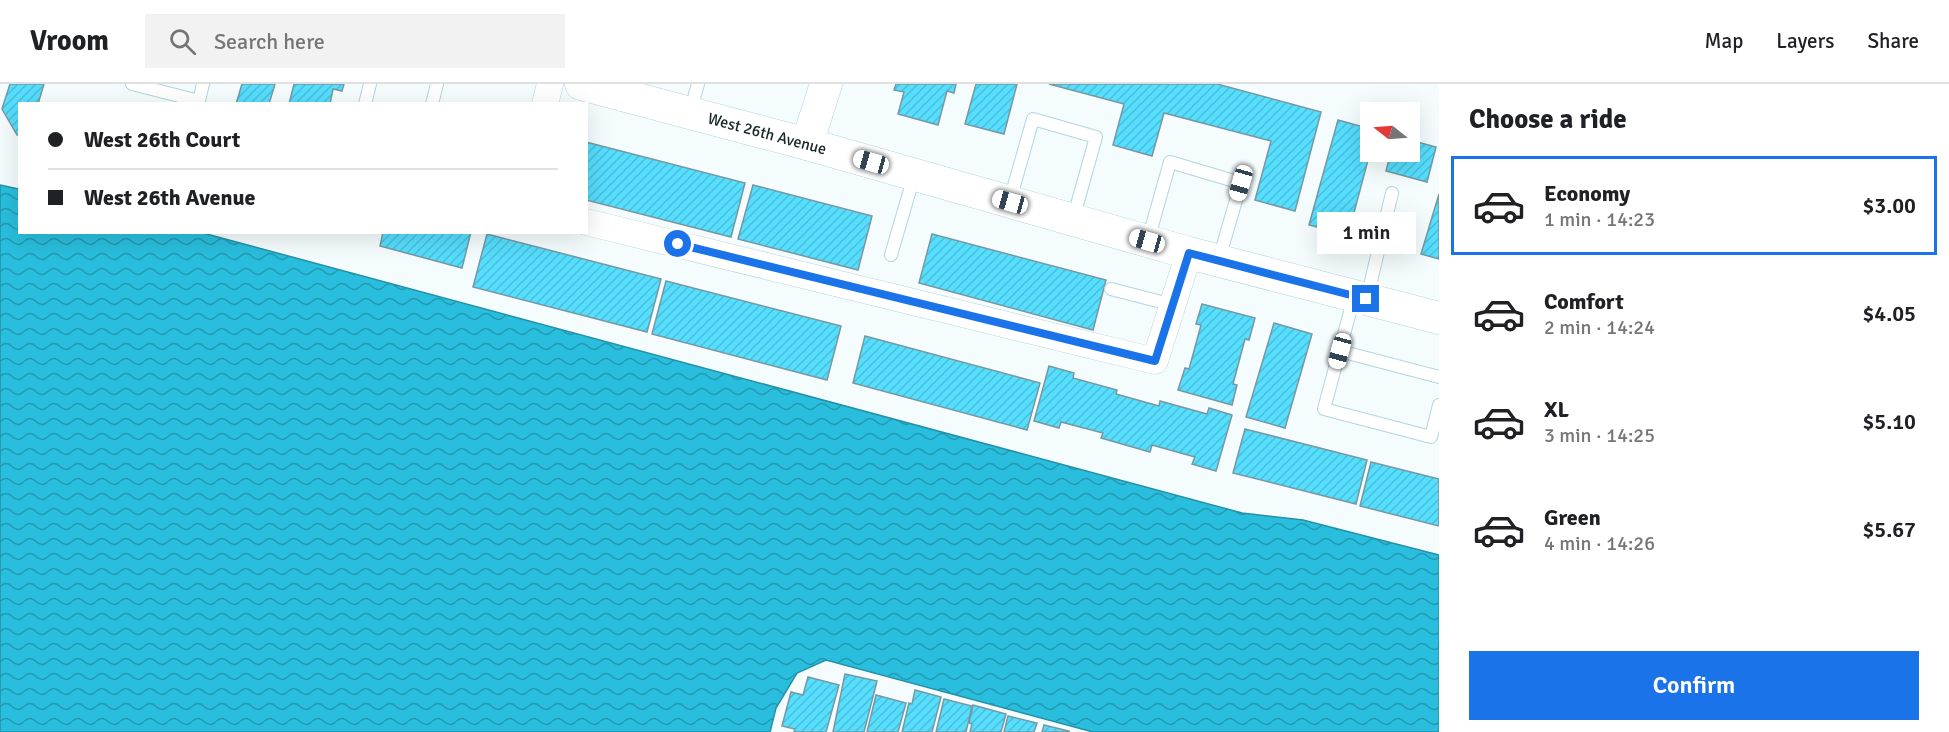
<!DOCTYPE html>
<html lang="en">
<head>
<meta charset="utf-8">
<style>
  :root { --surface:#fff; --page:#f2f2f2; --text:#202124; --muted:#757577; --line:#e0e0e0; --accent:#1a73e8 }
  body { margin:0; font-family:Signika,sans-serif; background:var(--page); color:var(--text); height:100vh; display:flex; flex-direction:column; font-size:22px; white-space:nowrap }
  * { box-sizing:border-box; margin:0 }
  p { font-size:20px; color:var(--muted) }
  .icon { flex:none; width:33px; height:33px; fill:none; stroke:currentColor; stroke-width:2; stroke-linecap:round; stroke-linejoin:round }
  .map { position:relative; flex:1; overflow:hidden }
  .sheet { display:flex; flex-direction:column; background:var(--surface); width:510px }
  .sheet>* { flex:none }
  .top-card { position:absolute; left:18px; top:18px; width:570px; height:132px; border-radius:0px; box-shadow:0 6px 24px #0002; display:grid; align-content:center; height:132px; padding:0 30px; background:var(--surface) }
  .needle { width:39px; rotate:287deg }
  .buttons { position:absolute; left:1360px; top:18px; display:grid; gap:12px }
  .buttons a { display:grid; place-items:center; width:60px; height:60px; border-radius:0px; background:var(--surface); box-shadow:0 6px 24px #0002; font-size:30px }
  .end { position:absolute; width:27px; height:27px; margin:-14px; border:8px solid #1a73e8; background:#fff; box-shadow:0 0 0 3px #fff }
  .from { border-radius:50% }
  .bubble { position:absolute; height:42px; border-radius:0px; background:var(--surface); box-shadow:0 6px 24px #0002; font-size:20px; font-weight:600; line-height:42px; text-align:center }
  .car { position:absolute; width:18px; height:36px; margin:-18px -9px; border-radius:8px; box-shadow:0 0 4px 2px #0007; background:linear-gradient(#fff 24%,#345 0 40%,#fff 0 76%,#345 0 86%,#fff 0) }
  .top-card b { display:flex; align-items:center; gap:21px; height:57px; font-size:22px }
  .top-card b+b { border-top:2px solid var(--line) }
  .top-card i { width:15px; height:15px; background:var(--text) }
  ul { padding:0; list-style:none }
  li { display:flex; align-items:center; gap:18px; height:99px; margin:0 12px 9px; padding:0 18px; border:3px solid transparent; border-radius:0px }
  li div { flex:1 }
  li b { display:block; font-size:22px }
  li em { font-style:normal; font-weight:600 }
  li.current { border-color:var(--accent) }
  li>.icon { width:54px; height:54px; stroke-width:1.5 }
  h2 { padding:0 30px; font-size:27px; line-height:72px }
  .cta { display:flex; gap:12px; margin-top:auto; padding:12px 30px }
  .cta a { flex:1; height:69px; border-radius:0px; background:var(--accent); color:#fff; font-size:24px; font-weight:600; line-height:69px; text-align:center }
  header { display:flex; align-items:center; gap:36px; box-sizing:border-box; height:84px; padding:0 30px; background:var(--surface); border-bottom:2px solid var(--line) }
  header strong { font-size:28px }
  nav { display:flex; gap:33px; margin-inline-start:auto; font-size:21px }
  .search { width:420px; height:54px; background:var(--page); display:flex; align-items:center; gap:15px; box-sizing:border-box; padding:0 21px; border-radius:0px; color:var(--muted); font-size:22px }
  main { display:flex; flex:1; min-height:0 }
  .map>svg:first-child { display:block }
  .water { fill:url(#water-waves); stroke:#2490a7; stroke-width:1.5 }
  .building { fill:url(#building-hatch); stroke:#7798a1; stroke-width:1.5 }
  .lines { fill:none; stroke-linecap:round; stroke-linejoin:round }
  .service-casing { stroke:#b2d5de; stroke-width:14 }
  .minor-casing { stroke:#b2d5de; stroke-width:27 }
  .tertiary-casing { stroke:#b2d5de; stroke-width:33 }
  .service { stroke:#fff; stroke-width:12 }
  .minor { stroke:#fff; stroke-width:26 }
  .tertiary { stroke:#fff; stroke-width:32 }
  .route { stroke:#1a73e8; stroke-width:8 }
  .labels { text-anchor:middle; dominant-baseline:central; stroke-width:5; stroke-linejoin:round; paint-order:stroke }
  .street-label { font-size:16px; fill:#182629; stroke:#fff }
</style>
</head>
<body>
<header>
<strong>Vroom</strong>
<div class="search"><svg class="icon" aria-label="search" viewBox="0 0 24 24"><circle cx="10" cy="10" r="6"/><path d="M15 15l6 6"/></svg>Search here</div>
<nav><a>Map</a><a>Layers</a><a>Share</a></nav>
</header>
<main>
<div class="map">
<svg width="1439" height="648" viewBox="0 0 1439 648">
  <defs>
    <pattern id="water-waves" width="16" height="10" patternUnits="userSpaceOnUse" patternTransform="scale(1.5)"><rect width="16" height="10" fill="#29bedd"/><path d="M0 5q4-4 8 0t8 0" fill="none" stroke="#229ab3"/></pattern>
    <pattern id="building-hatch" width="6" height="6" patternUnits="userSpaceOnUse" patternTransform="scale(1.5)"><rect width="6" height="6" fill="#56defe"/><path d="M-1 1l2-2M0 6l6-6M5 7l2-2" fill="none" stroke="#4abeda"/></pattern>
  </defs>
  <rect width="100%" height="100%" fill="#f5fcfe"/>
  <path class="water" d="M0,101L19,105L20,148L203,149L1242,429L1303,436L1439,471V648H1093L826,576L797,589L776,624L770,648H0Z"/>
  <g class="building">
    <path d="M10,0H44L38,20H20V52L17,51L2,25Z"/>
    <path d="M242,0H275L269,20H236Z"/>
    <path d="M294,0H344L342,7L333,5L330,20H289Z"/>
    <path d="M896,0H956L954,9L947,7L938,41L898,30L904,8L894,6Z"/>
    <path d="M976,0H1017L1004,50L965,40Z"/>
    <path d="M1049,0H1217L1321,28L1295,127L1255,116L1271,57L1164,29L1152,72L1113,61L1124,20Z"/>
    <path d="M1338,36L1371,45V65L1348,151L1309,141Z"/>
    <path d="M1410,56L1436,63L1427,98L1386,87L1391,68H1410Z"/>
    <path d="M586,58L745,99L731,153L586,116Z"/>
    <path d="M753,101L872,132L858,186L738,155Z"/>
    <path d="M1439,110V175L1421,170Z"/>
    <path d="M383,148H471L462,184L380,162Z"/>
    <path d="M487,150L661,195L647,248L473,203Z"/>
    <path d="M932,150L1106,196L1093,246L919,199Z"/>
    <path d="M666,197L841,242L827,296L652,250Z"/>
    <path d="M1202,220L1255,234L1249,256L1245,255L1233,300L1237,301L1232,321L1178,306L1185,284L1189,285L1201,241L1196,240Z"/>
    <path d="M1274,239L1312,250L1285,344L1246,333Z"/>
    <path d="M865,252L1040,299L1027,346L853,299Z"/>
    <path d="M1049,282L1074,289L1073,294L1117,306L1116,310L1159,322L1160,317L1207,330L1209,324L1232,331L1216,387L1192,380L1195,373L1152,361L1150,368L1101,354L1103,349L1061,338L1059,344L1034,337Z"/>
    <path d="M1245,345L1367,376L1356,420L1233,389Z"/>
    <path d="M1371,378L1439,395V442L1360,422Z"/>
    <path d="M845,590L877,597L864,648H833Z"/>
    <path d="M808,593L839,601L826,648H794L795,645L782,642L791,608L803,611Z"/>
    <path d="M915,606L941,613L932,648H902L909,619L912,620Z"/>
    <path d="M876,611L906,619L898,648H867Z"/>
    <path d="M944,615L972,622L966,648H936Z"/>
    <path d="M973,621L1006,630L1001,648H970L972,640L969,639Z"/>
    <path d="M1008,632L1037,639L1034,648H1004Z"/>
    <path d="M1044,641L1069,647V648H1042Z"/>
  </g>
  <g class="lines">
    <defs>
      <g id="service">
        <path d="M132,0L199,17L203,0"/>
        <path d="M365,20L370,0"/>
        <path d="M432,20L437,0"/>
        <path d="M690,28L698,0"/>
        <path d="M1010,116L1033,35L1096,53L1073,135"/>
        <path d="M1148,156L1170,78L1241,99L1219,175"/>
        <path d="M891,171L914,92"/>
        <path d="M1111,205L1173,221"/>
        <path d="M1354,213L1324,325L1431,353L1439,321"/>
        <path d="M1367,214L1392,109"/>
        <path d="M1340,267L1439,293"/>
      </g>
      <g id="minor">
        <path d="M545,20L550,0"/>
        <path d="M586,138L1155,277L1189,169"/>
      </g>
      <g id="tertiary">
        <path d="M581,0L807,60L1189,169L1439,234"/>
        <path d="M807,60L826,0"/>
      </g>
    </defs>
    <use href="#service" class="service-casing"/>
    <use href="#minor" class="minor-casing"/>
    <use href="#tertiary" class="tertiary-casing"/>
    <use href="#service" class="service"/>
    <use href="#minor" class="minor"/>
    <use href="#tertiary" class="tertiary"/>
  </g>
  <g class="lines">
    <path class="route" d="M678,160L1155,277L1189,169L1366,215"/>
  </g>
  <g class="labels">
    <g class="street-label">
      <text transform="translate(767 50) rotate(15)">West 26th Avenue</text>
    </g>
  </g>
</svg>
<div class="buttons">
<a><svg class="needle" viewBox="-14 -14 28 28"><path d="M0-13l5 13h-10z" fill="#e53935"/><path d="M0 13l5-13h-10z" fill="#757577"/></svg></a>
</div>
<i class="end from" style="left:678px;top:160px"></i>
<i class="end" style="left:1366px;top:215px"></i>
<div class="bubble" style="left:1317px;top:128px;width:99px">1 min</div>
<i class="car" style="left:871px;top:78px;rotate:286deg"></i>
<i class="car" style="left:1241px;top:99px;rotate:196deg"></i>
<i class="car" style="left:1010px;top:118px;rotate:286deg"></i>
<i class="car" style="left:1147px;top:157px;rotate:286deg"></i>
<i class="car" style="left:1340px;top:267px;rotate:195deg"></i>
<div class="top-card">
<b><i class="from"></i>West 26th Court</b>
<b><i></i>West 26th Avenue</b>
</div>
</div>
<section class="sheet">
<h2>Choose a ride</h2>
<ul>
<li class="current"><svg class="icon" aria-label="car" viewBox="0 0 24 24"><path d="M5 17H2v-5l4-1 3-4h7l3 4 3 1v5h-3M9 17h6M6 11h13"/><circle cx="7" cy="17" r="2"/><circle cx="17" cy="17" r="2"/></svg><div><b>Economy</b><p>1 min · 14:23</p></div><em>$3.00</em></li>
<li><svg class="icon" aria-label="car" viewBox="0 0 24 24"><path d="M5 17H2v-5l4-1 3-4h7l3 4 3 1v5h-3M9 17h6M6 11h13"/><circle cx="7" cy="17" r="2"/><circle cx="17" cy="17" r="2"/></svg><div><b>Comfort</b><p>2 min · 14:24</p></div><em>$4.05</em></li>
<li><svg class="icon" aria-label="car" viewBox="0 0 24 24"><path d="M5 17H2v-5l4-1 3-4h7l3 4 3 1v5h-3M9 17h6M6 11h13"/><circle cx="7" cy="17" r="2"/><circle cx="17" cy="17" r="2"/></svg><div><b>XL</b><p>3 min · 14:25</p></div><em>$5.10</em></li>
<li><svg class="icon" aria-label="car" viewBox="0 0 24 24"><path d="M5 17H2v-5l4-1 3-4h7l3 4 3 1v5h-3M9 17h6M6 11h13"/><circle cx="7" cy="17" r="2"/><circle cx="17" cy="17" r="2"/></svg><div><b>Green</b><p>4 min · 14:26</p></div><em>$5.67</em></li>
</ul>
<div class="cta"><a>Confirm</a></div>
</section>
</main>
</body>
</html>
